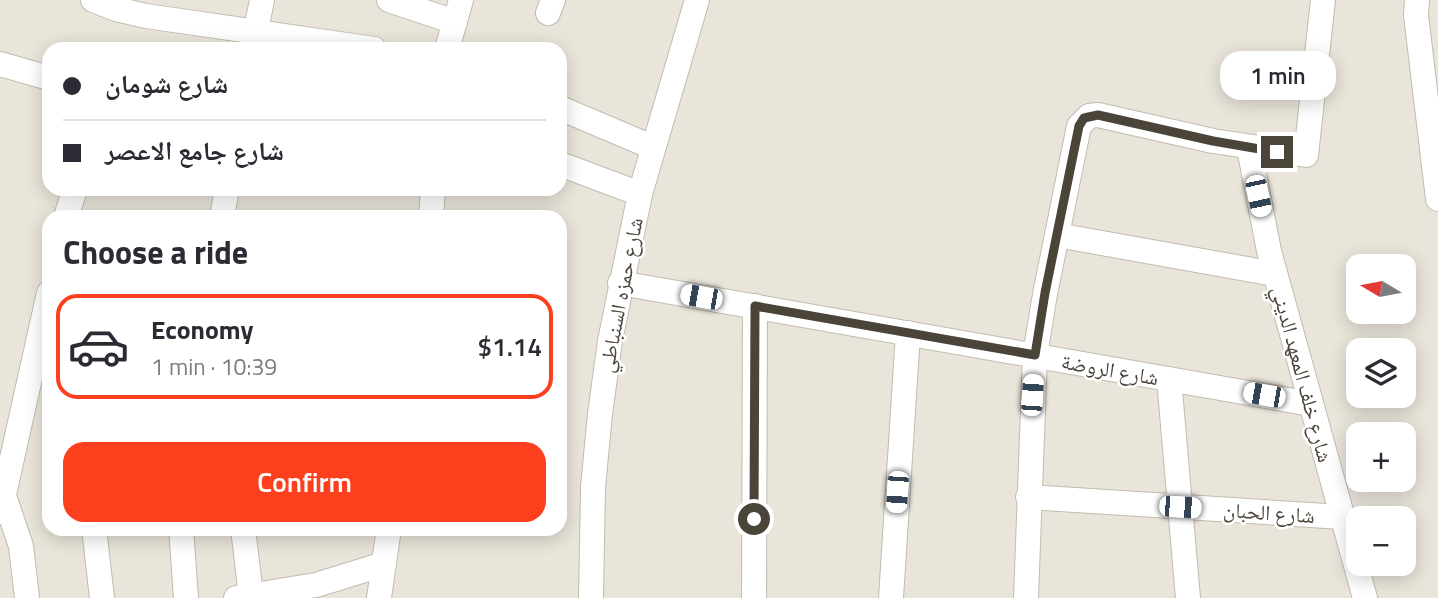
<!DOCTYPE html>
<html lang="en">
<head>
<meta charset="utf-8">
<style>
  :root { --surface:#fff; --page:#f7f7f7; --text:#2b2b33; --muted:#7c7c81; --line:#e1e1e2; --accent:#fc3f1d }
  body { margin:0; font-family:"Titillium Web","Noto Naskh Arabic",sans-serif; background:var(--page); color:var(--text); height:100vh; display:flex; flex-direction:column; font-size:26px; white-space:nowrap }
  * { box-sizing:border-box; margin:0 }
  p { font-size:23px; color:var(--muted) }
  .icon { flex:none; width:38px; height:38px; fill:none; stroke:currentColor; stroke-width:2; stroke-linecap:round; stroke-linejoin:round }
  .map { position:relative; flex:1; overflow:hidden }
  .details { position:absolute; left:42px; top:210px; width:525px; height:326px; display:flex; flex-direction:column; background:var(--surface); border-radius:21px; box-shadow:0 4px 18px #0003 }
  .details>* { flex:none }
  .banner { position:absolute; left:42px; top:42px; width:525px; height:154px; border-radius:21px; box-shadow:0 4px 18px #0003; display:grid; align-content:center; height:154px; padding:0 21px; background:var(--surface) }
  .needle { width:46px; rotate:280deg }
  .tools { position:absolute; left:1346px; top:254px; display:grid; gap:14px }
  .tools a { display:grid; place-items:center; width:70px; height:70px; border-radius:14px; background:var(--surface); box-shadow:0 4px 18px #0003; font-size:35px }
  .end { position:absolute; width:32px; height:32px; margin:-16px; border:9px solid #4b4439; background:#fff; box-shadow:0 0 0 4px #fff }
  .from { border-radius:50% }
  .bubble { position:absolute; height:49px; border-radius:21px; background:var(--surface); box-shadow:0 4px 18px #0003; font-size:23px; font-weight:600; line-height:49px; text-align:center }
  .car { position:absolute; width:21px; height:42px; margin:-21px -10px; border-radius:9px; box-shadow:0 0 5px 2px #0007; background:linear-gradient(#fff 24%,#345 0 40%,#fff 0 76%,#345 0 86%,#fff 0) }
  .banner b { display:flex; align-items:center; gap:24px; height:66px; font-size:26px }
  .banner b+b { border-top:2px solid var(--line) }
  .banner i { width:18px; height:18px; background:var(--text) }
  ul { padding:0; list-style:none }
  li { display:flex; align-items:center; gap:21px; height:105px; margin:0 14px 10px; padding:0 7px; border:4px solid transparent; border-radius:21px }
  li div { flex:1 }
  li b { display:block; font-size:26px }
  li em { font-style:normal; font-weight:600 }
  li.selected { border-color:var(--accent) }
  li>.icon { width:63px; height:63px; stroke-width:1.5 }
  h2 { padding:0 21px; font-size:32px; line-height:84px }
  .primary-button { display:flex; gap:14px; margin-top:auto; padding:14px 21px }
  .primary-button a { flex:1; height:80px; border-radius:21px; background:var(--accent); color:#fff; font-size:28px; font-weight:600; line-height:80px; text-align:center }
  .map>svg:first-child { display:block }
  .residential { fill:#eae5da; fill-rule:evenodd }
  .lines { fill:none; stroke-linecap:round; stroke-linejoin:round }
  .minor-casing { stroke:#c2bbae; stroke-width:26 }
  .minor { stroke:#fff; stroke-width:24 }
  .route { stroke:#4b4439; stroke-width:9 }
  .labels { text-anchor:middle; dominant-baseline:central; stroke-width:5; stroke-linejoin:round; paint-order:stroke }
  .street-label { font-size:21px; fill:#4b4439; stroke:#fff }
</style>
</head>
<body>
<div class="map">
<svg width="1438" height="598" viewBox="0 0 1438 598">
  <rect width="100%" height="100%" fill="#f6f3ec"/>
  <path class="residential" d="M0,0H1438V598H0ZM49,49H560V189H49ZM49,217H560V528H49ZM1358,266H1404V312H1358ZM1358,350H1404V396H1358ZM1358,434H1404V480H1358ZM1358,518H1404V564H1358Z"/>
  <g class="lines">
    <defs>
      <g id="minor">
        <path d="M93,0L116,9L146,16L374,49"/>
        <path d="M389,0L455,22"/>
        <path d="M1417,0L1416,15L1438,199"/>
        <path d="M548,13L553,0"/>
        <path d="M252,49L262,0"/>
        <path d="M447,49L461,0"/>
        <path d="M0,64L49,78"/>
        <path d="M560,108L652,147"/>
        <path d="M1249,148L1269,251L1365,598"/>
        <path d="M560,164L640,194"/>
        <path d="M66,217L75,189"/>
        <path d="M222,217L227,189"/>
        <path d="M431,217L433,189"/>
        <path d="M1057,235L1275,274"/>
        <path d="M620,283L1311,404"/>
        <path d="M1169,379L1188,598"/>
        <path d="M4,496L21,546L27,598"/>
        <path d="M1028,497L1342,517"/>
        <path d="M0,512L49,293"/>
        <path d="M94,528L102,598"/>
        <path d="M181,528L186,598"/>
        <path d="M243,528L251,596"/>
        <path d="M236,598L316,585L384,564"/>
        <path d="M379,598L389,528"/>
        <path d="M591,598L593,487L600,414L610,341L640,194L697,0"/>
        <path d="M754,598L755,306"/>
        <path d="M891,598L908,333"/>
        <path d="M1026,598L1035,355L1045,294L1079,126L1089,116L1098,115L1213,141L1306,155L1323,0"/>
      </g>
    </defs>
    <use href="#minor" class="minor-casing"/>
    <use href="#minor" class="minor"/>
  </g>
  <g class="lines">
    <path class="route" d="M754,519L755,306L1035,355L1045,293L1079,126L1084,118L1098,115L1213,141L1277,152"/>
  </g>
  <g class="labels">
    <g class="street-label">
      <text transform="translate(620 295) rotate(-79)">شارع حمزه السنباطي</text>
      <text transform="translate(1110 369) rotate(10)">شارع الروضة</text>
      <text transform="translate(1303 374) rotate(75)">شارع خلف المعهد الديني</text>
      <text transform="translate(1269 512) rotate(4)">شارع الحبان</text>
    </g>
  </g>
</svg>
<div class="tools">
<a><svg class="needle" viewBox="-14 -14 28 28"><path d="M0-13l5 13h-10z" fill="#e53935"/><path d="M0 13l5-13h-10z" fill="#7c7c81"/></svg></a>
<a><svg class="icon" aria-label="layers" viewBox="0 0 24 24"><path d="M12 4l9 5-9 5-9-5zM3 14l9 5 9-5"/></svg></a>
<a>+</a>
<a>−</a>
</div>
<i class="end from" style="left:754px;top:519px"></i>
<i class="end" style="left:1277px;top:152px"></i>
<div class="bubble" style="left:1220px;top:51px;width:116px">1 min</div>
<i class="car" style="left:1258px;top:196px;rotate:168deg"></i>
<i class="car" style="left:701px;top:297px;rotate:280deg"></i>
<i class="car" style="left:1032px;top:395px;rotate:4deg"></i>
<i class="car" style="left:1264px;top:395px;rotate:280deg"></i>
<i class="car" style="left:897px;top:492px;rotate:184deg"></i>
<i class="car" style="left:1180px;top:507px;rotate:94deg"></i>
<div class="banner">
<b><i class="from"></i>شارع شومان</b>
<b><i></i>شارع جامع الاعصر</b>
</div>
<section class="details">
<h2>Choose a ride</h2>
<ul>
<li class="selected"><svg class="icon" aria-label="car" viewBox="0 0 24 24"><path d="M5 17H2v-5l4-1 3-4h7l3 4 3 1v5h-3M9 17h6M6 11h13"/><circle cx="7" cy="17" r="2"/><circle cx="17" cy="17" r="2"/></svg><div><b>Economy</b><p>1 min · 10:39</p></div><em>$1.14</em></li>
</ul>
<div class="primary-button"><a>Confirm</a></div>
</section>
</div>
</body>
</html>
